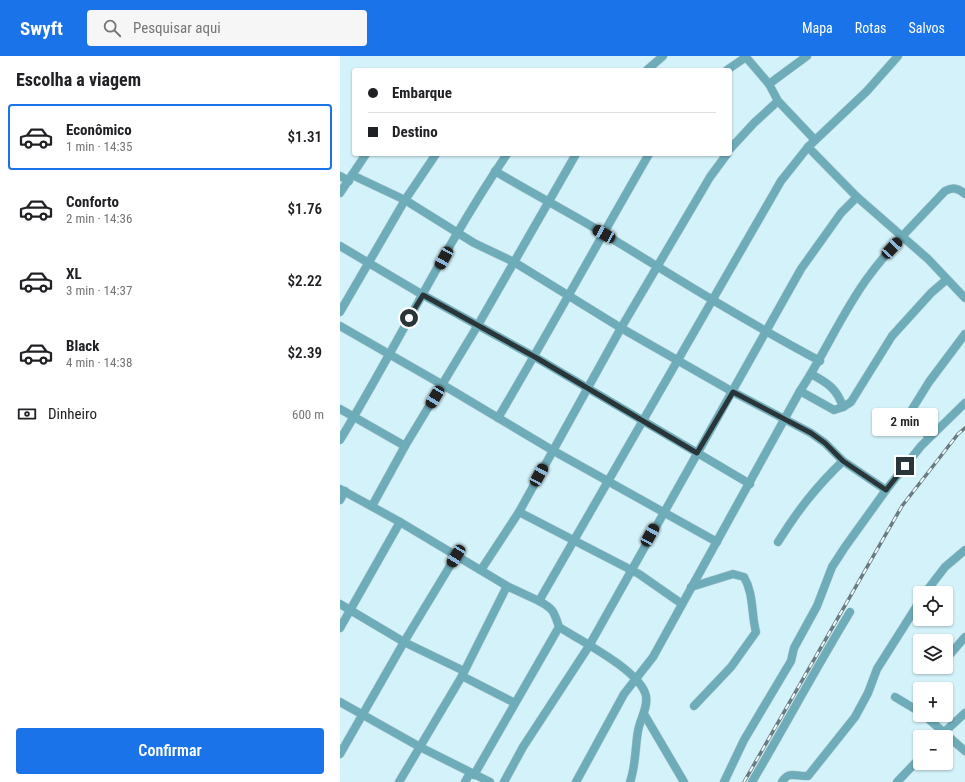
<!DOCTYPE html>
<html lang="pt">
<head>
<meta charset="utf-8">
<style>
  :root { --surface:#fff; --page:#f6f6f6; --text:#202124; --muted:#757577; --line:#e0e0e0; --accent:#1a73e8 }
  body { margin:0; font-family:"Roboto Condensed",sans-serif; background:var(--page); color:var(--text); height:100vh; display:flex; flex-direction:column; font-size:15px; white-space:nowrap }
  * { box-sizing:border-box; margin:0 }
  p { font-size:13px; color:var(--muted) }
  .icon { flex:none; width:22px; height:22px; fill:none; stroke:currentColor; stroke-width:2; stroke-linecap:round; stroke-linejoin:round }
  .map { position:relative; flex:1; overflow:hidden }
  .panel { display:flex; flex-direction:column; background:var(--surface); width:340px }
  .panel>* { flex:none }
  .banner { position:absolute; left:12px; top:12px; width:380px; height:88px; border-radius:4px; box-shadow:0 1px 3px #0004; display:grid; align-content:center; height:88px; padding:0 16px; background:var(--surface) }
  .fabs { position:absolute; left:573px; top:530px; display:grid; gap:8px }
  .fabs a { display:grid; place-items:center; width:40px; height:40px; border-radius:4px; background:var(--surface); box-shadow:0 1px 3px #0004; font-size:20px }
  .end { position:absolute; width:18px; height:18px; margin:-9px; border:5px solid #293538; background:#fff; box-shadow:0 0 0 2px #fff }
  .from { border-radius:50% }
  .bubble { position:absolute; height:28px; border-radius:4px; background:var(--surface); box-shadow:0 1px 3px #0004; font-size:13px; font-weight:600; line-height:28px; text-align:center }
  .car { position:absolute; width:12px; height:24px; margin:-12px -6px; border-radius:5px; box-shadow:0 0 3px 1px #0007; background:linear-gradient(#222 24%,#8ab4d8 0 40%,#222 0 76%,#8ab4d8 0 86%,#222 0) }
  .banner b { display:flex; align-items:center; gap:14px; height:38px; font-size:15px }
  .banner b+b { border-top:1px solid var(--line) }
  .banner i { width:10px; height:10px; background:var(--text) }
  ul { padding:0; list-style:none }
  li { display:flex; align-items:center; gap:12px; height:66px; margin:0 8px 6px; padding:0 8px; border:2px solid transparent; border-radius:4px }
  li div { flex:1 }
  li b { display:block; font-size:15px }
  li em { font-style:normal; font-weight:600 }
  li.on { border-color:var(--accent) }
  li>.icon { width:36px; height:36px; stroke-width:1.5 }
  h2 { padding:0 16px; font-size:18px; line-height:48px }
  .pay { display:flex; align-items:center; gap:10px; height:44px; padding:0 16px; font-size:15px }
  .pay p { margin-inline-start:auto }
  .button { display:flex; gap:8px; margin-top:auto; padding:8px 16px }
  .button a { flex:1; height:46px; border-radius:4px; background:var(--accent); color:#fff; font-size:16px; font-weight:600; line-height:46px; text-align:center }
  header { display:flex; align-items:center; gap:24px; box-sizing:border-box; height:56px; padding:0 20px; background:var(--accent); color:#fff }
  header strong { font-size:19px }
  nav { display:flex; gap:22px; margin-inline-start:auto; font-size:14px }
  .search { width:280px; height:36px; background:var(--page); display:flex; align-items:center; gap:10px; box-sizing:border-box; padding:0 14px; border-radius:4px; color:var(--muted); font-size:15px }
  main { display:flex; flex:1; min-height:0 }
  .map>svg:first-child { display:block }
  .lines { fill:none; stroke-linecap:round; stroke-linejoin:round }
  .street-casing { stroke:#b2ccd2; stroke-width:9 }
  .street { stroke:#6eacb9; stroke-width:8 }
  .rail-casing { stroke:#697b80; stroke-width:3.5 }
  .rail { stroke:#effcfe; stroke-width:2; stroke-dasharray:6; stroke-linecap:butt }
  .route { stroke:#293538; stroke-width:5 }
</style>
</head>
<body>
<header>
<strong>Swyft</strong>
<div class="search"><svg class="icon" aria-label="search" viewBox="0 0 24 24"><circle cx="10" cy="10" r="6"/><path d="M15 15l6 6"/></svg>Pesquisar aqui</div>
<nav><a>Mapa</a><a>Rotas</a><a>Salvos</a></nav>
</header>
<main>
<section class="panel">
<h2>Escolha a viagem</h2>
<ul>
<li class="on"><svg class="icon" aria-label="car" viewBox="0 0 24 24"><path d="M5 17H2v-5l4-1 3-4h7l3 4 3 1v5h-3M9 17h6M6 11h13"/><circle cx="7" cy="17" r="2"/><circle cx="17" cy="17" r="2"/></svg><div><b>Econômico</b><p>1 min · 14:35</p></div><em>$1.31</em></li>
<li><svg class="icon" aria-label="car" viewBox="0 0 24 24"><path d="M5 17H2v-5l4-1 3-4h7l3 4 3 1v5h-3M9 17h6M6 11h13"/><circle cx="7" cy="17" r="2"/><circle cx="17" cy="17" r="2"/></svg><div><b>Conforto</b><p>2 min · 14:36</p></div><em>$1.76</em></li>
<li><svg class="icon" aria-label="car" viewBox="0 0 24 24"><path d="M5 17H2v-5l4-1 3-4h7l3 4 3 1v5h-3M9 17h6M6 11h13"/><circle cx="7" cy="17" r="2"/><circle cx="17" cy="17" r="2"/></svg><div><b>XL</b><p>3 min · 14:37</p></div><em>$2.22</em></li>
<li><svg class="icon" aria-label="car" viewBox="0 0 24 24"><path d="M5 17H2v-5l4-1 3-4h7l3 4 3 1v5h-3M9 17h6M6 11h13"/><circle cx="7" cy="17" r="2"/><circle cx="17" cy="17" r="2"/></svg><div><b>Black</b><p>4 min · 14:38</p></div><em>$2.39</em></li>
</ul>
<div class="pay"><svg class="icon" aria-label="cash" viewBox="0 0 24 24"><path d="M3 7h18v10H3z"/><circle cx="12" cy="12" r="2"/></svg>Dinheiro<p>600 m</p></div>
<div class="button"><a>Confirmar</a></div>
</section>
<div class="map">
<svg width="625" height="726" viewBox="0 0 625 726">
  <rect width="100%" height="100%" fill="#d4f2f9"/>
  <g class="lines">
    <defs>
      <g id="street">
        <path d="M405,0L429,28L438,45L475,84"/>
        <path d="M307,14L323,0"/>
        <path d="M387,14L406,1"/>
        <path d="M429,28L467,0"/>
        <path d="M468,91L517,141L588,203L625,242"/>
        <path d="M390,93L414,67L438,45"/>
        <path d="M155,115C191,137 229,156 266,179C336,222 407,266 480,305"/>
        <path d="M12,119L65,144L134,187L174,206L281,272L393,336L471,377L485,387L503,405L546,434"/>
        <path d="M0,120L9,125"/>
        <path d="M0,137L26,98"/>
        <path d="M0,190L83,239L195,301L410,428"/>
        <path d="M0,256L65,144L96,98"/>
        <path d="M0,270L103,329L212,394L377,486"/>
        <path d="M471,318C488,327 497,333 503,351"/>
        <path d="M460,335L494,354L503,351L511,346L552,280L591,237L606,224"/>
        <path d="M0,353L65,390"/>
        <path d="M158,362C210,274 258,186 309,98"/>
        <path d="M589,381L574,364L571,355L589,326L625,278"/>
        <path d="M0,384C57,290 105,189 167,98"/>
        <path d="M0,433L60,466L167,530L199,545L441,125L468,91L527,35L558,0"/>
        <path d="M0,444L5,435"/>
        <path d="M32,450L65,390L138,269L236,98"/>
        <path d="M179,456L299,518L342,548"/>
        <path d="M438,486C458,454 476,431 503,405"/>
        <path d="M141,514L179,456L281,272L370,121L387,98"/>
        <path d="M351,531L393,518L404,521C414,538 411,557 416,576L391,611L354,650"/>
        <path d="M585,537L605,511L625,494"/>
        <path d="M199,545C214,553 214,556 219,571C241,585 301,615 306,640C308,652 300,663 298,675C295,692 296,709 290,726"/>
        <path d="M0,548L64,586L124,615"/>
        <path d="M0,572L60,466"/>
        <path d="M606,603L625,581"/>
        <path d="M122,620L175,647"/>
        <path d="M555,641L580,656"/>
        <path d="M0,646L80,691L150,726"/>
        <path d="M304,658L344,726"/>
        <path d="M584,659L625,695"/>
        <path d="M599,681L625,657"/>
        <path d="M0,698L64,586L116,500"/>
        <path d="M134,719L219,571"/>
        <path d="M59,726L122,620L167,530"/>
        <path d="M125,726L130,717"/>
        <path d="M164,726L183,691L249,590L461,213L501,157L517,141"/>
        <path d="M236,726L284,638L313,601L460,335C484,299 501,259 526,224C549,192 578,164 605,135C613,131 618,132 625,138"/>
        <path d="M384,726L404,684L451,605L454,592L477,550L492,511L505,491L546,434L581,390L625,347"/>
        <path d="M412,726C445,670 476,612 510,556"/>
        <path d="M442,726C449,714 456,721 468,720L515,661L528,637L537,613L580,545"/>
        <path d="M557,726L580,702"/>
      </g>
    </defs>
    <use href="#street" class="street-casing"/>
    <use href="#street" class="street"/>
    <defs>
      <path id="rail" d="M404,726L562,450L618,378L625,372"/>
    </defs>
    <use href="#rail" class="rail-casing"/>
    <use href="#rail" class="rail"/>
  </g>
  <g class="lines">
    <path class="route" d="M69,262L83,239L195,301L357,397L393,336L471,377L485,387L503,405L546,434L565,410"/>
  </g>
</svg>
<div class="fabs">
<a><svg class="icon" aria-label="locate" viewBox="0 0 24 24"><circle cx="12" cy="12" r="6"/><path d="M12 2v4M12 18v4M2 12h4M18 12h4"/></svg></a>
<a><svg class="icon" aria-label="layers" viewBox="0 0 24 24"><path d="M12 4l9 5-9 5-9-5zM3 14l9 5 9-5"/></svg></a>
<a>+</a>
<a>−</a>
</div>
<i class="end from" style="left:69px;top:262px"></i>
<i class="end" style="left:565px;top:410px"></i>
<div class="bubble" style="left:532px;top:352px;width:66px">2 min</div>
<i class="car" style="left:264px;top:178px;rotate:299deg"></i>
<i class="car" style="left:552px;top:192px;rotate:43deg"></i>
<i class="car" style="left:104px;top:202px;rotate:209deg"></i>
<i class="car" style="left:95px;top:341px;rotate:211deg"></i>
<i class="car" style="left:199px;top:419px;rotate:29deg"></i>
<i class="car" style="left:310px;top:479px;rotate:29deg"></i>
<i class="car" style="left:116px;top:500px;rotate:211deg"></i>
<div class="banner">
<b><i class="from"></i>Embarque</b>
<b><i></i>Destino</b>
</div>
</div>
</main>
</body>
</html>
